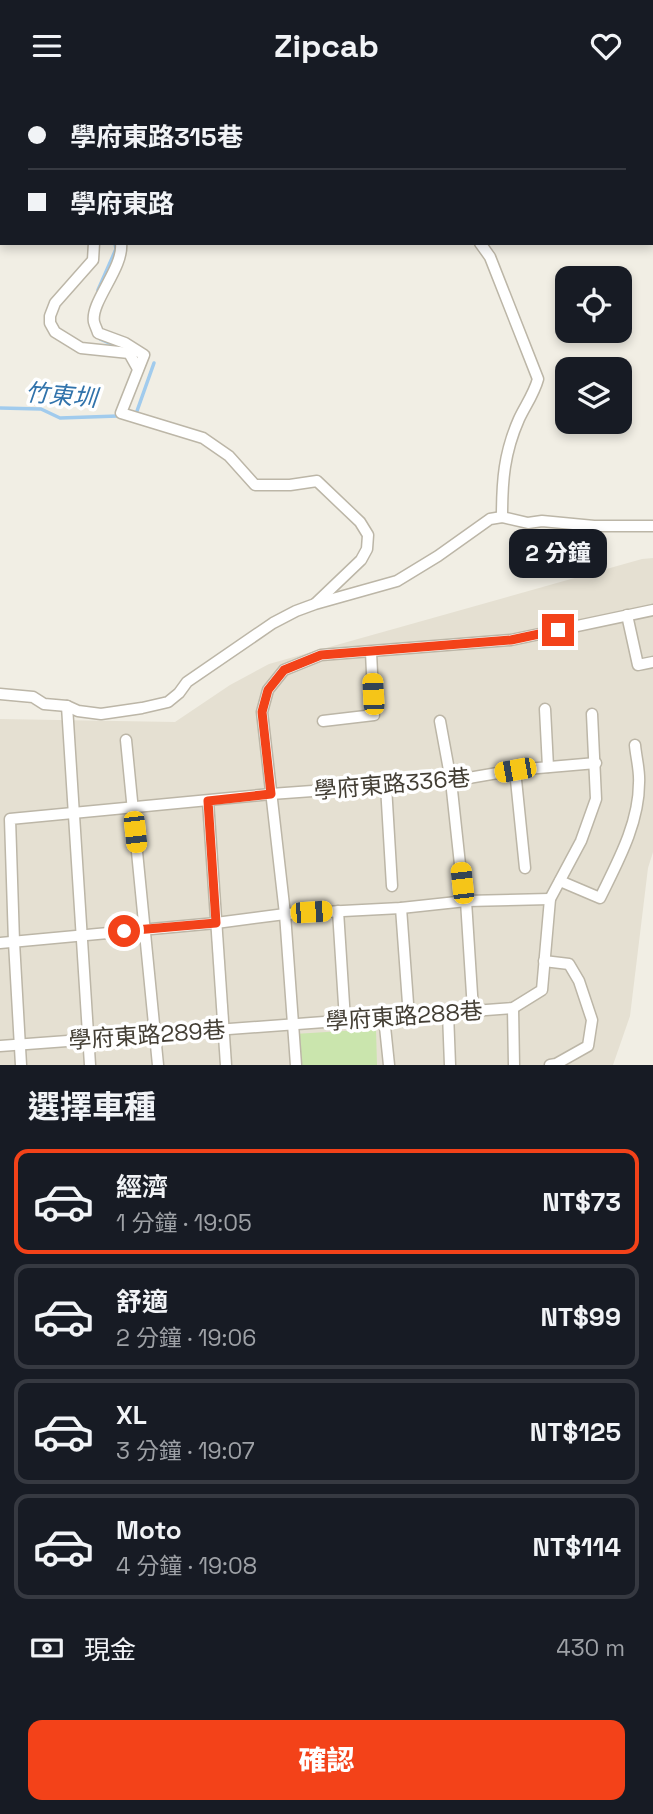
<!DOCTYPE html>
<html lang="zh-TW">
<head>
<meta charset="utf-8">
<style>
  :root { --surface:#171b24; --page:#242831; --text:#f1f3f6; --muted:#9ea1a6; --line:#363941; --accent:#f34219 }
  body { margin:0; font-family:"Space Grotesk","Noto Sans TC",sans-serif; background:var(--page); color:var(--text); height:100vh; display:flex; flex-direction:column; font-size:26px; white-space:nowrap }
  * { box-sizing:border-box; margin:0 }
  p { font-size:23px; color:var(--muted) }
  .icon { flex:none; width:38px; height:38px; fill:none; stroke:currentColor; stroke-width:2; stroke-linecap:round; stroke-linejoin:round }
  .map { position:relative; height:974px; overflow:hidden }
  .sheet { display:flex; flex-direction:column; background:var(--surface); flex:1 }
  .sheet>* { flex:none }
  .top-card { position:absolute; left:0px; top:0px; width:654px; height:154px; box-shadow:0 4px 10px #0003; display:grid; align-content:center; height:154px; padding:0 28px; background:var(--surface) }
  .fabs { position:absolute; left:555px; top:175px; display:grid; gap:14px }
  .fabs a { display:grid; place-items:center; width:77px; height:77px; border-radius:14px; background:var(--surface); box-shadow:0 4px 10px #0003; font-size:35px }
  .end { position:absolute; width:32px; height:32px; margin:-16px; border:9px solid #f34219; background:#fff; box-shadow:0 0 0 4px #fff }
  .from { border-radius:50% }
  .bubble { position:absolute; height:49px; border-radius:14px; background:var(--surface); box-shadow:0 4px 10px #0003; font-size:23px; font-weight:800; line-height:49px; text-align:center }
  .car { position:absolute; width:21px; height:42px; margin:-21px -10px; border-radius:9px; box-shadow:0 0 5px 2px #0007; background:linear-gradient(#f5c518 24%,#345 0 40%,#f5c518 0 76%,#345 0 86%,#f5c518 0) }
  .top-card b { display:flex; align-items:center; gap:24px; height:66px; font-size:26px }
  .top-card b+b { border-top:2px solid var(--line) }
  .top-card i { width:18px; height:18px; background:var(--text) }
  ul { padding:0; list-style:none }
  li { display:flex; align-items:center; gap:21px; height:105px; margin:0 14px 10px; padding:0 14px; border:4px solid var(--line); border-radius:14px }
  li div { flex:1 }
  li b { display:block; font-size:26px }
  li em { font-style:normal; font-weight:800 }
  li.active { border-color:var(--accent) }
  li>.icon { width:63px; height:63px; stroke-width:1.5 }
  h2 { padding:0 28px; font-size:32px; line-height:84px }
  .pay { display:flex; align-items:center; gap:18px; height:77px; padding:0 28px; font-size:26px }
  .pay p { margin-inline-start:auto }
  .action { display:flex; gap:14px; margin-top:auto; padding:14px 28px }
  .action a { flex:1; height:80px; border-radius:14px; background:var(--accent); color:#fff; font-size:28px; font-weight:800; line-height:80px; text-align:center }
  header { display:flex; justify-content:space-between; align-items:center; height:91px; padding:0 28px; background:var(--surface); font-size:32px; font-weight:800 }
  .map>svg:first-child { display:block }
  .residential { fill:#e5e0d2 }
  .green { fill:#cae5ad }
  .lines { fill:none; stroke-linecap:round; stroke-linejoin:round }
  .stream { stroke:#a1cbed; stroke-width:3.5 }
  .minor-casing { stroke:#bcb6a7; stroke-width:13 }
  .minor { stroke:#fff; stroke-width:10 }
  .route { stroke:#f34219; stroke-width:9 }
  .labels { text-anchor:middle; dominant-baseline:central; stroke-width:7; stroke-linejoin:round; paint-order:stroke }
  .street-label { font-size:23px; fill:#433e34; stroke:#fff }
  .water-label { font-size:24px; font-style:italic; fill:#3173ab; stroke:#fff }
</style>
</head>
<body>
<header><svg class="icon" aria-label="menu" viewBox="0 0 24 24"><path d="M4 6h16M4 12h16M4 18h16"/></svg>Zipcab<svg class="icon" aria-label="heart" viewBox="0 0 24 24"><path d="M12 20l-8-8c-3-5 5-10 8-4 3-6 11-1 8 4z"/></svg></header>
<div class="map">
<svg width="653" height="974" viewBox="0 0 653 974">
  <rect width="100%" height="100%" fill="#f1eee4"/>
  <path class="residential" d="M653,467V761L648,777L630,925L613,974H0V628L175,631L230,594L269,573L642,468Z"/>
  <path class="green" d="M376,938L377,974H296L294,943Z"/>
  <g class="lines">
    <g class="stream">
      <path d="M0,100L2,104"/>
      <path d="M0,137L2,134"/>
      <path d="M98,199L116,158L115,152"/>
      <path d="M100,248L118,256"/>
      <path d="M0,317L41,318L60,327L118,325"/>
      <path d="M137,320L154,272"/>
    </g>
    <defs>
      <g id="minor">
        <path d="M168,2L169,0"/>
        <path d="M487,2L488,0"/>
        <path d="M94,152L93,169L55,212L50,225V232L55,241L81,257L129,262L138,278"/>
        <path d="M121,152C124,177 90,211 94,231C95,235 97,238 98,242L125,252L144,264L121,322L203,347L229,365L255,394H290L317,390L360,431L368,444L367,458L361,469L316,512"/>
        <path d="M480,152L490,166L538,288C534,303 525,315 519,328C504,362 502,390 502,426"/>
        <path d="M627,524L638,574L653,571"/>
        <path d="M0,603L33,606L44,613L67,615L78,620L101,623L142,617L168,611L179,602L187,591L273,532L296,520L315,513L397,490L438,465L490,428L502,426L528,432L542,430L594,435H653"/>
        <path d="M67,615L90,974"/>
        <path d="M545,618L548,676"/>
        <path d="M323,630L374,624L371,561"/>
        <path d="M440,630L451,690L462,792"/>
        <path d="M126,649L158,974"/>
        <path d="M515,679L525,777"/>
        <path d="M386,695L392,795"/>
        <path d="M208,710L226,974"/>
        <path d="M560,790L600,807C617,772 639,733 639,692C640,680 636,666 635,654"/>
        <path d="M466,810L473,919"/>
        <path d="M401,817L409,926"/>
        <path d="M338,820L345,929"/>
        <path d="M0,852L216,832L285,823L401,817L466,810L550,808"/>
        <path d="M544,870L569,873L579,890L592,929L588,955L556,973L550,974"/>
        <path d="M513,917L514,974"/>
        <path d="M448,922L450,974"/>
        <path d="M384,926L389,974"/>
        <path d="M0,955L513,917L542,899L550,808L581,750L596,708L592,623"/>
        <path d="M21,974L14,851L10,728L271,703L451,690L515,679L596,672"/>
        <path d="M296,974L285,823L262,621L268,599L284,579L321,564L511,549L653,519"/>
      </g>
    </defs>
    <use href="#minor" class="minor-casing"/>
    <use href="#minor" class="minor"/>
  </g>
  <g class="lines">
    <path class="route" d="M124,840L216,832L208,710L271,703L262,621L268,599L284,579L321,564L511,549L558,539"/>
  </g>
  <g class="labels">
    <g class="street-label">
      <text transform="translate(392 693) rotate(-5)">學府東路336巷</text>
      <text transform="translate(404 925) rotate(-4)">學府東路288巷</text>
      <text transform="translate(147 944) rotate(-4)">學府東路289巷</text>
    </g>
    <g class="water-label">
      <text transform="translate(61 304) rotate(5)">竹東圳</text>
    </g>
  </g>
</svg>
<div class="fabs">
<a><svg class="icon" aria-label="locate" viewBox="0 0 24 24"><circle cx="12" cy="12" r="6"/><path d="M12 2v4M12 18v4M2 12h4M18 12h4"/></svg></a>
<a><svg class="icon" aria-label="layers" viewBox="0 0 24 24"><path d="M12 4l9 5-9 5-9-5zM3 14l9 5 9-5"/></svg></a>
</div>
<i class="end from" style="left:124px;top:840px"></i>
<i class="end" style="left:558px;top:539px"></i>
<div class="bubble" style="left:509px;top:438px;width:98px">2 分鐘</div>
<i class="car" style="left:373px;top:603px;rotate:357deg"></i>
<i class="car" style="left:515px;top:679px;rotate:260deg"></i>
<i class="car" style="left:135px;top:741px;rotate:174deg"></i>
<i class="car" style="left:462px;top:792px;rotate:354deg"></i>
<i class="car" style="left:311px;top:821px;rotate:86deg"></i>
<div class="top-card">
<b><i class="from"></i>學府東路315巷</b>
<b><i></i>學府東路</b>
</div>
</div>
<section class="sheet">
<h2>選擇車種</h2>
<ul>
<li class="active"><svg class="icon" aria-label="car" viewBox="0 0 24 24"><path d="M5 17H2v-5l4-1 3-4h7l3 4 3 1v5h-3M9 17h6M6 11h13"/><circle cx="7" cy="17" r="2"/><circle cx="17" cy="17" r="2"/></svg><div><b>經濟</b><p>1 分鐘 · 19:05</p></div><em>NT$73</em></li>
<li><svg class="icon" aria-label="car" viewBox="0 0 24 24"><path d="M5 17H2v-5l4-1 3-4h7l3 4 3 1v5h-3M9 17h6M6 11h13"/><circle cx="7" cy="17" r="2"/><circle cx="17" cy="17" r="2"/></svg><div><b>舒適</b><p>2 分鐘 · 19:06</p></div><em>NT$99</em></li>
<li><svg class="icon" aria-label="car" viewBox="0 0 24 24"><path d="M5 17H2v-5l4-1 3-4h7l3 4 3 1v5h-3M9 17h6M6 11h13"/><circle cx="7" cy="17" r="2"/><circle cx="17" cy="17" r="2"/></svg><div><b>XL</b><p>3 分鐘 · 19:07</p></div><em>NT$125</em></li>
<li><svg class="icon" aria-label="car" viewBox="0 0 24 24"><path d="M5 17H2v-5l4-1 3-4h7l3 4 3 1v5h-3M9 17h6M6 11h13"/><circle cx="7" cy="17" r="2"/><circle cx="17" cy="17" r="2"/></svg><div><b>Moto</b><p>4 分鐘 · 19:08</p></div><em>NT$114</em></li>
</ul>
<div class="pay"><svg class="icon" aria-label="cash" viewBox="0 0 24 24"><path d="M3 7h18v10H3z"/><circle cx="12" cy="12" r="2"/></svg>現金<p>430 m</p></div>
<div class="action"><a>確認</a></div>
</section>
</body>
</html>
